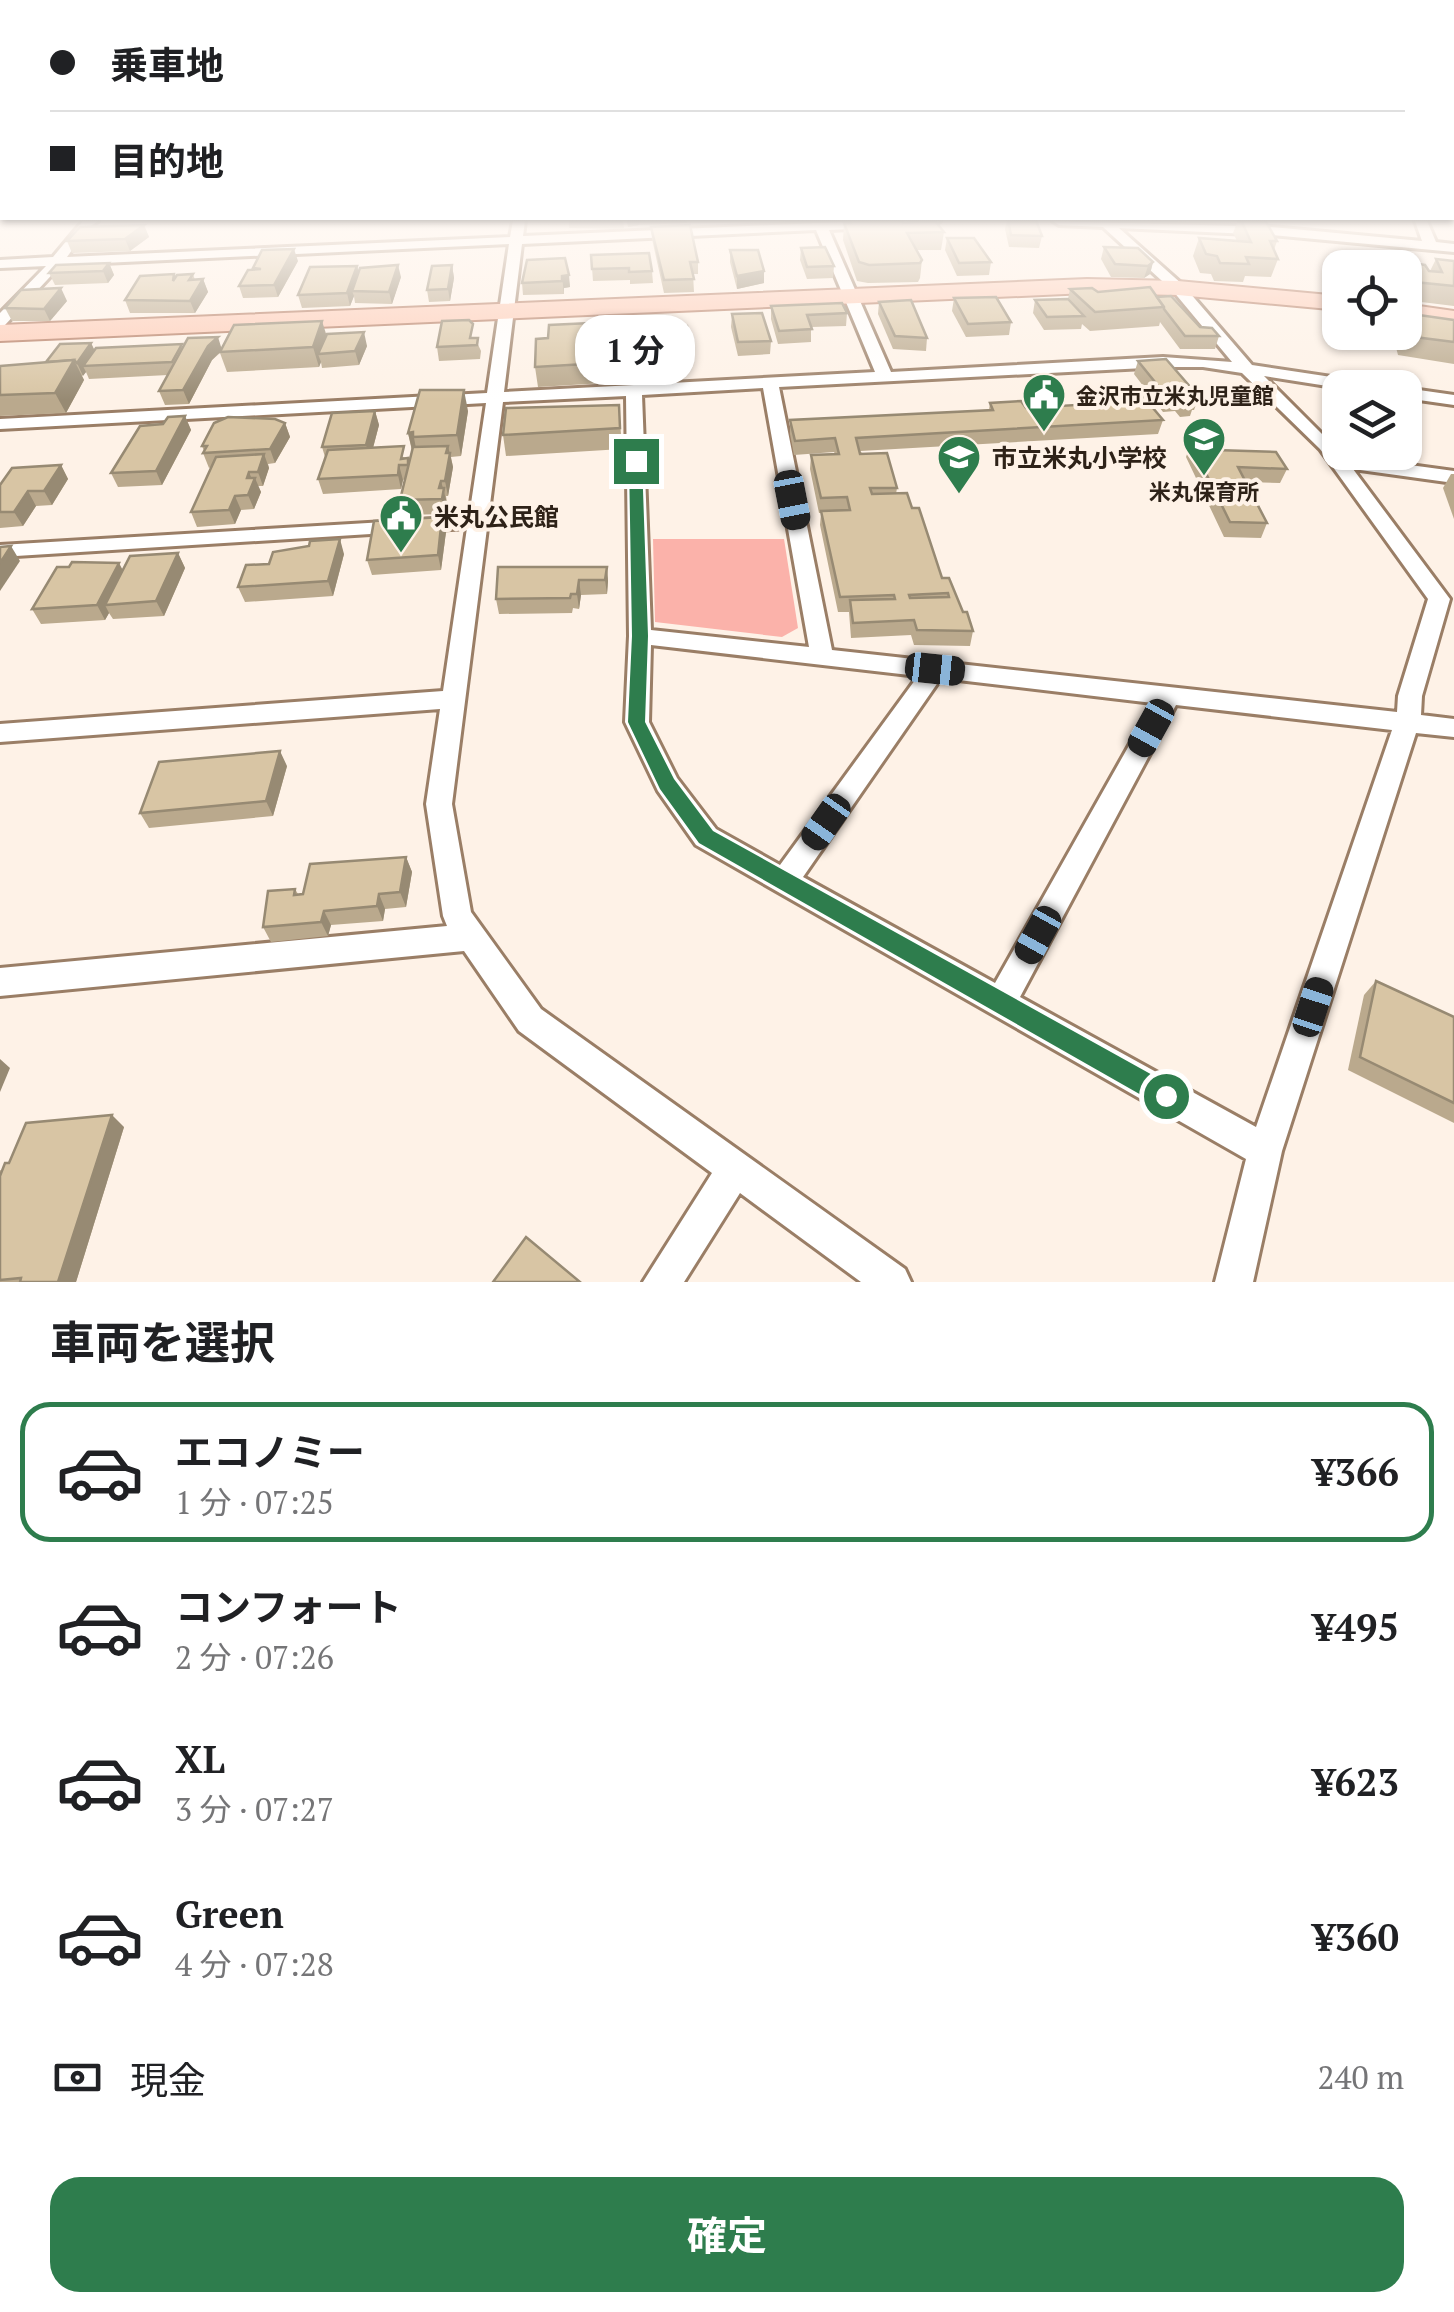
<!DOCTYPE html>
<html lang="ja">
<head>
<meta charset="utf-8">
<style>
  :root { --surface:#fff; --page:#f6f6f6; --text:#202124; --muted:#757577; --line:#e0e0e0; --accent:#2e7d4d }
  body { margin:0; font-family:"PT Serif","Noto Sans JP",serif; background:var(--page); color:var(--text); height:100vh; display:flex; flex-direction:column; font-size:38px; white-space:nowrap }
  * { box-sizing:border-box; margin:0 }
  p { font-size:32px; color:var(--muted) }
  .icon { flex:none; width:55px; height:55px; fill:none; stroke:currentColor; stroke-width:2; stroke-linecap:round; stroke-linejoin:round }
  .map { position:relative; height:1282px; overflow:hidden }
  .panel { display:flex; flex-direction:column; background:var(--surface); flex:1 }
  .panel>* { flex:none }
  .hud { position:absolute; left:0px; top:0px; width:1455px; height:220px; box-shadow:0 2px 8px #0004; display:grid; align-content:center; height:220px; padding:0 50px; background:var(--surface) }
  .buttons { position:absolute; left:1322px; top:250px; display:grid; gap:20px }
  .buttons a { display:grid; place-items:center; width:100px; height:100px; border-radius:20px; background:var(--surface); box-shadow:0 2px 8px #0004; font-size:50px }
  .end { position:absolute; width:45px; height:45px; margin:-22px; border:12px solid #2e7d4d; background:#fff; box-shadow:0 0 0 5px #fff }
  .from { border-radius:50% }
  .bubble { position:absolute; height:70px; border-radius:30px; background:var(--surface); box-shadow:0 2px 8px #0004; font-size:32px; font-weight:700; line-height:70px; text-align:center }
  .car { position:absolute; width:30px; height:60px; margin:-30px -15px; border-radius:12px; box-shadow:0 0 8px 2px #0007; background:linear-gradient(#222 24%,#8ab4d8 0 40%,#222 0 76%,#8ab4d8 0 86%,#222 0) }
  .hud b { display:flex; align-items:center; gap:35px; height:95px; font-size:38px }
  .hud b+b { border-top:2px solid var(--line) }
  .hud i { width:25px; height:25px; background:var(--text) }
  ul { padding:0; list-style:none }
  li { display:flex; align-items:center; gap:30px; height:140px; margin:0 20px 15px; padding:0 30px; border:5px solid transparent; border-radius:30px }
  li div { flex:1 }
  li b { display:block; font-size:38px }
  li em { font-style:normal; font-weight:700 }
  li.current { border-color:var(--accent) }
  li>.icon { width:90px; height:90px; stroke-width:1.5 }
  h2 { padding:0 50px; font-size:45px; line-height:120px }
  .pay { display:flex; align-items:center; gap:25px; height:110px; padding:0 50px; font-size:38px }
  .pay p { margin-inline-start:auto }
  .primary-button { display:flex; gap:20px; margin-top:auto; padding:20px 50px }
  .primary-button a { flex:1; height:115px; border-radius:30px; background:var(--accent); color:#fff; font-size:40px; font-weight:700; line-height:115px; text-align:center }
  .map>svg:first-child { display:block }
  .green { fill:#fbb2aa }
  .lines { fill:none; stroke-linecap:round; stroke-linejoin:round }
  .street-casing { stroke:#9a7e66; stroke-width:6 }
  .primary-casing { stroke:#b37a60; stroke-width:4 }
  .street { fill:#fff; fill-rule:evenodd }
  .primary { fill:#fdcbb6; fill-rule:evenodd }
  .wall { fill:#baa98d }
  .shaded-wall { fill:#978a73 }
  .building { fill:#d8c5a4; stroke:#978a73; stroke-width:2.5; fill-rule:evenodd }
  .route { fill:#2e7d4d }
  .labels { text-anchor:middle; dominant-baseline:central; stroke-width:8; stroke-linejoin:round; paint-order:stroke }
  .far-poi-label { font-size:22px; font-weight:bold; fill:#2e2218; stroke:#fef2e7; text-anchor:start }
  .poi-label { font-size:25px; font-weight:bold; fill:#2e2218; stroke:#fef2e7; text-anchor:start }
</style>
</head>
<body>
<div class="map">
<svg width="1454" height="1282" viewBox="0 0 1454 1282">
  <rect width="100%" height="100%" fill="#fef2e7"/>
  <path class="green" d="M653,539H784L798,628L782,637L655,622Z"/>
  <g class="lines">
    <defs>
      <g id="street">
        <path d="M83,221H98L88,228L67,257L510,237L513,221H525L523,236L862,221H940L934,225L829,230L891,372L1163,357L1232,362L1173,291L1103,227L1059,225L1053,221L1272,227L1422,241L1415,221H1427L1436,242L1454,244V252L1272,235L1119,228L1183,285L1252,365L1378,384L1380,388H1340L1264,376L1344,456L1454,471V483L1353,469L1450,599L1422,696L1421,715L1454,719V737L1416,733L1282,1151L1253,1282H1215L1246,1159L696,845L658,791L625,722L629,636L626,396L503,402L452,804L471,912L541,1009L905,1269L911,1282H861L740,1193L684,1282H643L712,1173L519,1031L464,951L0,996V968L447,926L443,916L426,804L440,709L0,742V724L443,691L467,528L0,557V545L469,517L486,403L0,429V419L487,393L509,244L61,265L5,325L0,327V313L46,266L0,268V260L53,257ZM816,230L875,372L504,392L522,244ZM1163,367H1203L1242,373L1320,449L1428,599L1398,696L1397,712L832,650L779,387ZM763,388L809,647L651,630L642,395ZM651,645L918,676L780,865L716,829L677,778L649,722ZM941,678L1153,703L995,983L803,877ZM1176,705L1392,730L1256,1127L1020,997Z"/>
        <path d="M1405,388L1454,395V405L1405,398Z"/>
      </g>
      <g id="primary">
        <path d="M1087,279L1178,281L1340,296V310L1178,295L1087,293L0,341V325Z"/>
        <path d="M1405,304L1454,311V325L1405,318Z"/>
      </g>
    </defs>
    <use href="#street" class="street-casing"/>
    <use href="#primary" class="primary-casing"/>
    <use href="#street" class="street"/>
    <use href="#primary" class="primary"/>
  </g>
  <g class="wall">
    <path d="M569,220H623L624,229L569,228Z"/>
    <path d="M627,220H687V223L639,225L628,227Z"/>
    <path d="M849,220H901L903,223L944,232L941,250H917L922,260L920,278L918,282L868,283L857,281L843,240L844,223H849Z"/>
    <path d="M1007,220H1036L1042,236L1039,248L1009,247L1005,229Z"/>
    <path d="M1238,220H1265L1277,241L1274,250L1278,259L1271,277L1245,276L1243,282L1214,281L1211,274L1200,273L1193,256L1199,238L1237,241L1233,233Z"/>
    <path d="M144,225L149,237L130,251L72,253L67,241Z"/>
    <path d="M651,227L698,262V274H693L694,292L664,293L652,239Z"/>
    <path d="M947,238L991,262L989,275L957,276L945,250Z"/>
    <path d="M1104,247L1153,262L1150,274L1144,278L1111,277L1101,259Z"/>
    <path d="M801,248L834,266L833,278L807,279L800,260Z"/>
    <path d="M730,250L764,271V283L737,289L730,262Z"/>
    <path d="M591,255L652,271L653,283L630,284V280L593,281Z"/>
    <path d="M565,258L570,287L564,288V294L523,295L522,283Z"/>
    <path d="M1436,259L1454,261V306L1405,300V268H1372L1374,264L1410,268L1412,263L1430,271Z"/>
    <path d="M298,261L278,297L243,298L239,286L253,270V268Z"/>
    <path d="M109,263L114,275L108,283L55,285L49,273Z"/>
    <path d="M452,265L454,278L450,301L429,302L427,290Z"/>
    <path d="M357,266L359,272L401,277L392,304L355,303L354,296L350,306L302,308L298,295Z"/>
    <path d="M174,274L175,277L193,274L195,280L203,279L208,292L195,313H130L125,300Z"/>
    <path d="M1070,289L1157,297L1200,327L1219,336L1215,349H1180L1160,322L1159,326L1090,331L1082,324L1081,329L1044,330L1033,313L1035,300L1068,299Z"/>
    <path d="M954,298L1011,322L1009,335L966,337L952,311Z"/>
    <path d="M67,301L50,321H12L5,308Z"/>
    <path d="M879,302L927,338L926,351L893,349L878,314Z"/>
    <path d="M771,306L847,313L846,326L811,327V342L778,344L771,319Z"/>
    <path d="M1405,313L1454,320V364L1398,355L1392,332H1405Z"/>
    <path d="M732,314L771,341L770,354L738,356L731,327Z"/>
    <path d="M628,320L689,334L690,347L634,350L637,381L538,387L535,367L548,338L613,335L620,343L630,344Z"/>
    <path d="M326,336L367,346L359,365L322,368L321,362L319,367L227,372L220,353L212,360L189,404L165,405L159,391L168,375L89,379L86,372L82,376L84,380L66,413L0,416V366L46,362L91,343L95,351L183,347L222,348Z"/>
    <path d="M475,338L481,351L480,359L439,361L437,347Z"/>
    <path d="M1138,361L1199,397L1194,410H1192L1190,416L1180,417L1175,411L1163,412L1134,374Z"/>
    <path d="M1089,397L1163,420L1158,434L860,451L897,488L896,494L912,508L942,578L973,631L970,646L914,645L911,635L851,638L849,612H838L820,525L821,513H819L810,469L811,455L835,454L834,452L794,455L790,434V420L989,410L990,403L1026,408L1087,405Z"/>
    <path d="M619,405L622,449L506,456L503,435Z"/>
    <path d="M375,411L379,425L373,448L407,458L409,462L412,451L408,433L468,411L461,456L451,457L453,467L448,496H446L447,503L445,514L404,515L400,500L405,479L403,480L401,489L323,494L318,479L325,457L322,447Z"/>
    <path d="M185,416L191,430L162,485L118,487L111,473L163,424Z"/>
    <path d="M285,423L290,437L275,463L268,464L269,468L263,486H258L261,492L254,509L241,510L235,524L197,527L191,512L211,467L209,468L203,453L204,451L202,446Z"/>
    <path d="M1191,443L1287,469L1280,483L1246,482L1267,523L1261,538L1224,537L1186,457Z"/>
    <path d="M61,465L68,479L52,505L36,506L23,526L0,528V485Z"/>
    <path d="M1451,474H1454V519L1443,488Z"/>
    <path d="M446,532L441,570L372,575L367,560Z"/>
    <path d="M178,553L185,568L164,616L113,619L109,613L105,620L41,624L32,609L122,570Z"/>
    <path d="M344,554L333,596L245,602L238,587L269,564Z"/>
    <path d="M607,567L608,581L607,594L581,595L579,609L573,608L572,613L499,614L496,599Z"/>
    <path d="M287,766L273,816L149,828L140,813Z"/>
    <path d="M406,857L412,872L406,907L385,909L383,921L331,925L328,936L271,942L263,927L295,889L298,894H303Z"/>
    <path d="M1376,981L1454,1017V1123L1348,1070L1364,995Z"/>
    <path d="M124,1127L76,1282H0V1170L2,1171L9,1163Z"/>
  </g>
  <g class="shaded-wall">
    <path d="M627,220H639V225L628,227Z"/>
    <path d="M144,225L149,237L130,251L125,239Z"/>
    <path d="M294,249L298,261L278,297L274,285Z"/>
    <path d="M1153,262L1150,274L1144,278L1148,266Z"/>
    <path d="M109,263L114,275L108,283L103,271Z"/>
    <path d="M398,265L401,277L392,304L389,292Z"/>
    <path d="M452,265L454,278L450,301L448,289Z"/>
    <path d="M357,266L360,278L352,291L354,296L350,306L347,293Z"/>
    <path d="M764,271V283L737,289V276Z"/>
    <path d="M569,275L570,287L564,288V294L562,276Z"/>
    <path d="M203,279L208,292L195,313L190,301Z"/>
    <path d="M61,288L67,301L50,321L44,309Z"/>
    <path d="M322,321L328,340L318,354L321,362L319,367L313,347Z"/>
    <path d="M364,332L367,346L359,365L355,351Z"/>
    <path d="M218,337L222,350L212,360L189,404L183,390L208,346Z"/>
    <path d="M91,343L97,356L83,366L86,372L83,376L77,363Z"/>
    <path d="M74,360L84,380L66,413L55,393Z"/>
    <path d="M464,390L468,411L461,456L457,435Z"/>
    <path d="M375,411L379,425L370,459L366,445Z"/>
    <path d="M185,416L191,430L162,485L156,471Z"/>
    <path d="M285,423L290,437L275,463L270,449Z"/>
    <path d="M413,432L417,454H413L408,433Z"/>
    <path d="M448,446L453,467L448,496L445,481Z"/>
    <path d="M264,454L269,468L263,486L258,472Z"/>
    <path d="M61,465L68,479L52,505L44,491Z"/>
    <path d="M399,465L403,480L401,489L398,475Z"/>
    <path d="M249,472L253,482L255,478L261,492L254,509L248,495L247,478Z"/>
    <path d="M441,481L447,503L445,514L439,488Z"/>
    <path d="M28,491L36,506L23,526L14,512Z"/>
    <path d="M235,496L241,510L235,524L229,510Z"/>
    <path d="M442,517L446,532L441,570L438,555Z"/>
    <path d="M340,539L344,554L333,596L328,581Z"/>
    <path d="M11,546L20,561L0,591V563Z"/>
    <path d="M178,553L185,568L164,616L156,601Z"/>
    <path d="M119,563L127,578L105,605L109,613L105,620L97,605Z"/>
    <path d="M607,567L608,581L607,594L605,580Z"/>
    <path d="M579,580L581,595L579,609L577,594Z"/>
    <path d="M280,751L287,766L273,816L266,801Z"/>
    <path d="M406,857L412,872L406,907L400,892Z"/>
    <path d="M379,894L385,909L383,921L377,906Z"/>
    <path d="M324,911L331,925L328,936L321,922Z"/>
    <path d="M0,1059L10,1068L0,1092Z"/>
    <path d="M112,1115L124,1127L76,1282H58Z"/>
  </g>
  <g class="building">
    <path d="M850,220H901L903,223L935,221L944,232L907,233L922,260L920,263L869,265L859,262L844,223H851Z"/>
    <path d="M1008,220H1036L1042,236L1011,235Z"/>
    <path d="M1241,220H1265L1277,241H1270L1278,259L1246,257L1249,264L1220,263L1217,256L1206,254L1199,238L1251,242Z"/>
    <path d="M144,225L125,239L67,241L80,227Z"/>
    <path d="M690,225L698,262H690L694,279L664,280L651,227Z"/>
    <path d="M947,238H974L991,262L959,263Z"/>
    <path d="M825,247L834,266L807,267L801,248Z"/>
    <path d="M1104,247L1138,248L1153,262L1148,266L1115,264Z"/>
    <path d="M294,249L274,285L239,286L248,270L261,269L253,268L262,250Z"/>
    <path d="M730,250H758L764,271L737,276Z"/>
    <path d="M649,253L652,271L629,272V268L592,269L591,255Z"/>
    <path d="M565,258L569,275L562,276V281L522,283L527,260Z"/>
    <path d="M1436,259L1454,261V286L1405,281V268H1375L1374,264L1413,268L1412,263L1425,265L1429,271L1442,272Z"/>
    <path d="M109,263L103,271L49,273L56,265Z"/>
    <path d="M398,265L389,292L352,291L360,268Z"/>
    <path d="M452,265L448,289L427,290L432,266Z"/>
    <path d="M357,266L347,293L298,295L310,267Z"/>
    <path d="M174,274L173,281L177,275L193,274L189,280L203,279L190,301L125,300L140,276Z"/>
    <path d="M1150,287L1164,307L1095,312L1070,289L1092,288L1098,292Z"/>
    <path d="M61,288L44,309L5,308L21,290Z"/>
    <path d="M1171,296L1200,327L1212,328L1219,336H1185L1164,309V307L1157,297Z"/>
    <path d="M996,297L1011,322L968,324L954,298Z"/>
    <path d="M1068,299L1084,316L1047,317L1035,300Z"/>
    <path d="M911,300L927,338L895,336L879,302Z"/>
    <path d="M842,303L847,313L807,315L812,329L779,331L771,306Z"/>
    <path d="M762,313L771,341L738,342L732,314Z"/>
    <path d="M1405,313L1454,320V342L1407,336L1405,327Z"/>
    <path d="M657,319V327L687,326L689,334L630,337L628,320Z"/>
    <path d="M469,320L473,324L470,338H478L477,345L437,347L442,321Z"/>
    <path d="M322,321L313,347L220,352L234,325Z"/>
    <path d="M611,322L613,335L619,334L620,343L633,344L636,361L535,367L536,339L548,338L549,325Z"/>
    <path d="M364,332L355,351L318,354L327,334Z"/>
    <path d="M218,337L208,346L183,390L159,391L188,338Z"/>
    <path d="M91,343L77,363L74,360L46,362L60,344Z"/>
    <path d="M182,344L172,362L83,366L96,348Z"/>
    <path d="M1166,359L1199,397H1191L1195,402L1184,403L1180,397L1168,398L1138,361Z"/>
    <path d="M74,360L55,393L0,395V366Z"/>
    <path d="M420,390H464L457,435L413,437V432L408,433Z"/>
    <path d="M1142,395L1163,420L856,438L860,454L887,453L897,488H870L872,494L907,493L912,508H919L942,578H949L963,612H967L973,631L917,630L914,620L853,623L850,600L895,599L894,595L840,597L821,511L850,510L847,497L821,498L811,455L839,454L835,438L795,441L790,420L993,410L990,403L1021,401L1026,408L1094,404L1089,397ZM948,593L949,597L910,598L909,595Z"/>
    <path d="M619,405L620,428L503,435L506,408Z"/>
    <path d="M375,411L366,445L322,447L332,413Z"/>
    <path d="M185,416L156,471L111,473L140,426L163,424L168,417Z"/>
    <path d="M228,417L275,419L285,423L270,449L203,453L207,446H202L214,423Z"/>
    <path d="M1191,443L1211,444L1215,450L1276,452L1287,469L1238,467L1267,523L1230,522Z"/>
    <path d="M404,446L401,459L408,458V465H399L398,475L318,479L328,450Z"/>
    <path d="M448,446L446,453H450L445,481H441L439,488H444L442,499L400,500L413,447Z"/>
    <path d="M264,454L258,472H249L247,478H255L248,495L235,496L229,510L191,512L216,457Z"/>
    <path d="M61,465L44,491H28L14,512H0V485L12,468Z"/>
    <path d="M442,517L438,555L367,560L374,521Z"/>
    <path d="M340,539L328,581L238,587L246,565L269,564L273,552L309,546L310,541Z"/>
    <path d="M11,546L0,563V547Z"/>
    <path d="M178,553L156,601L105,605L130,556Z"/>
    <path d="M72,562L119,563L97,605L32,609L57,567H69Z"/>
    <path d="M498,567H607L605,580H579L577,594H571L570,598L496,599Z"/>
    <path d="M280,751L266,801L140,813L159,762Z"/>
    <path d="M406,857L400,892L379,894L377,906L324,911L321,922L263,927L268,891L295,889L294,895L303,894L310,864Z"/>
    <path d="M1376,981L1454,1017V1103L1360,1057Z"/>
    <path d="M112,1115L58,1282H20L21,1278L0,1280V1176L5,1163H9L26,1123Z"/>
    <path d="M526,1237L580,1282H493Z"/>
  </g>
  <linearGradient id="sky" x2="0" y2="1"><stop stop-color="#9bb5b0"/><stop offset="0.55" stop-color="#fff9f4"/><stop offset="1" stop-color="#fff9f4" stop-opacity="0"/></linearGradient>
  <rect width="1454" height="400" fill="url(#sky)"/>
  <path class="route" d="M636,457L642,461L648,636L645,722L674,779L713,831L1174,1087L1178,1096L1174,1104L1166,1107L1157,1104L699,843L660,789L628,722L632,636L629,461Z"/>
  <defs>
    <symbol id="civic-pin" viewBox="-11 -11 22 30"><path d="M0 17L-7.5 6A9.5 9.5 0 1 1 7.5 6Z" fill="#2e7d4d" stroke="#fef2e7"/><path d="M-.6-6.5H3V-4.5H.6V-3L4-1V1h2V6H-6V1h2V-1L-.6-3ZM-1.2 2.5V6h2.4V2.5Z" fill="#fff"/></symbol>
    <symbol id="school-pin" viewBox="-11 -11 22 30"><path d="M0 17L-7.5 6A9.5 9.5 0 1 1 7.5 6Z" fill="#2e7d4d" stroke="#fef2e7"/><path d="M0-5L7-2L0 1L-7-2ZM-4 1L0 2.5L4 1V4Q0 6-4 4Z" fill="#fff"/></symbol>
  </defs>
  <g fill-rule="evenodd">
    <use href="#civic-pin" x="1019" y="370" width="50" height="68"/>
    <use href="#school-pin" x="1179" y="414" width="50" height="68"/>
    <use href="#school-pin" x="934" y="432" width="50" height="68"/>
    <use href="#civic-pin" x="376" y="491" width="50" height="68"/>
  </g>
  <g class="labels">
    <g class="far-poi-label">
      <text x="1076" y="395">金沢市立米丸児童館</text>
      <text x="1204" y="491" text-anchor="middle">米丸保育所</text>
    </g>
    <g class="poi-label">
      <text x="992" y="457">市立米丸小学校</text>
      <text x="434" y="516">米丸公民館</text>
    </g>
  </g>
</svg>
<div class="buttons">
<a><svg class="icon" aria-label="locate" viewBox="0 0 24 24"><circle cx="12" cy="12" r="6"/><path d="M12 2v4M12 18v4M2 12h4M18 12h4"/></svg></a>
<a><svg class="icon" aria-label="layers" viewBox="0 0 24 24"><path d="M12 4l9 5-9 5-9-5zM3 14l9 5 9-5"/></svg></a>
</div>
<i class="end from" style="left:1166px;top:1096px"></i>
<i class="end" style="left:636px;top:461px"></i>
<div class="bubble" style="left:575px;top:315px;width:120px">1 分</div>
<i class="car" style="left:792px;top:500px;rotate:169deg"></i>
<i class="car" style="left:935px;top:669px;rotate:96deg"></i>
<i class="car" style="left:1151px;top:728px;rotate:209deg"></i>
<i class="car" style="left:826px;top:822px;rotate:215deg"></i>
<i class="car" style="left:1038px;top:935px;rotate:209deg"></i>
<i class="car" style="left:1313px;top:1007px;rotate:18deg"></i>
<div class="hud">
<b><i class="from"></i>乗車地</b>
<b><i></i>目的地</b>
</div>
</div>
<section class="panel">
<h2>車両を選択</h2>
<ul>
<li class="current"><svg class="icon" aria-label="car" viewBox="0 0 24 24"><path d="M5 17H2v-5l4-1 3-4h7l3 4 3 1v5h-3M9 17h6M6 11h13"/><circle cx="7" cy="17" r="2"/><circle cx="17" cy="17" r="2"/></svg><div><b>エコノミー</b><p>1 分 · 07:25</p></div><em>¥366</em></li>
<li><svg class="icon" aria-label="car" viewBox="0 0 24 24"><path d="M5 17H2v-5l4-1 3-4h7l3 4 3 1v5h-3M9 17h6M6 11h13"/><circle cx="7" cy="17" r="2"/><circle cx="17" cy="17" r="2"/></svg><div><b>コンフォート</b><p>2 分 · 07:26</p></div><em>¥495</em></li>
<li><svg class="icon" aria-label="car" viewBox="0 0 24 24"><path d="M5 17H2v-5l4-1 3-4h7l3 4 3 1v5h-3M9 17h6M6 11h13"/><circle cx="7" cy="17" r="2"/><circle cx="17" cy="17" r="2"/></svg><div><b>XL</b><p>3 分 · 07:27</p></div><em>¥623</em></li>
<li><svg class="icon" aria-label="car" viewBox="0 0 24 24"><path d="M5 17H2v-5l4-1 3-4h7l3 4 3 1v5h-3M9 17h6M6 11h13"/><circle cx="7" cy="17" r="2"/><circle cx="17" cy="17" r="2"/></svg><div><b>Green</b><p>4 分 · 07:28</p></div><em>¥360</em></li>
</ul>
<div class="pay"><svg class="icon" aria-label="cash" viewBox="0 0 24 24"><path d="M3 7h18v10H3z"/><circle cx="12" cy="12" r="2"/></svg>現金<p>240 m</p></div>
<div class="primary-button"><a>確定</a></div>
</section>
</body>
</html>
